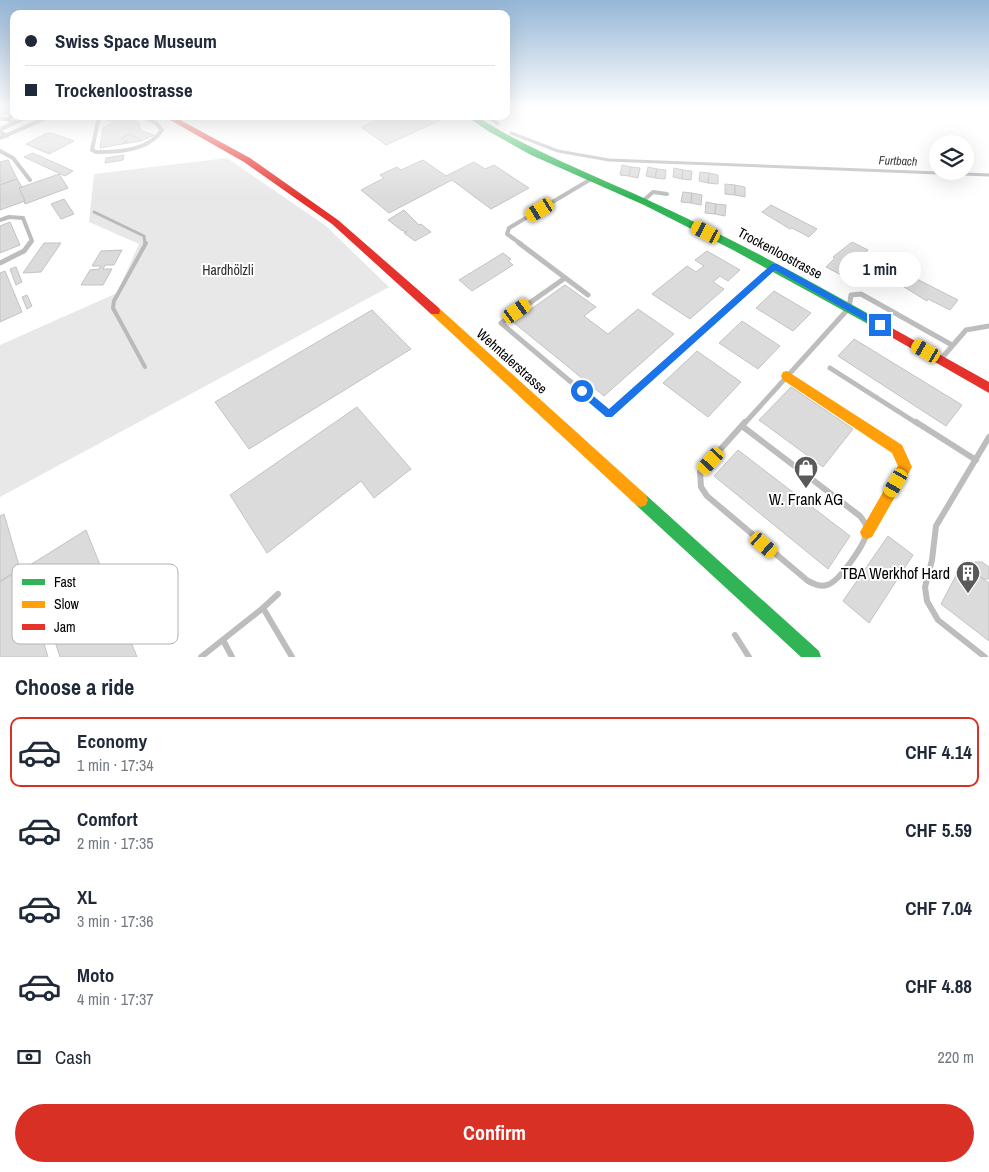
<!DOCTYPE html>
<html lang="en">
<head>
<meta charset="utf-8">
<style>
  :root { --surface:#fff; --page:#f6f6f7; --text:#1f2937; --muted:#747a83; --line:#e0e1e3; --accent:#d93025 }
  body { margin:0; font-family:"Archivo Narrow",sans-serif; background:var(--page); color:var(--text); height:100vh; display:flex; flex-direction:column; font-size:19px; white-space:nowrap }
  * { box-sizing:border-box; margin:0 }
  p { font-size:16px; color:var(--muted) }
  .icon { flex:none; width:28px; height:28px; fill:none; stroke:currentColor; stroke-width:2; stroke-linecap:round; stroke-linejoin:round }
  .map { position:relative; height:657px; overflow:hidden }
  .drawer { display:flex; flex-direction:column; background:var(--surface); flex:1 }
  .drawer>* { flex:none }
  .banner { position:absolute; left:10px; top:10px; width:500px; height:110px; border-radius:10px; box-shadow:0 5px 20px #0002; display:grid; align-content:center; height:110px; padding:0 15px; background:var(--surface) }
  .fabs { position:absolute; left:929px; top:135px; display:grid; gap:10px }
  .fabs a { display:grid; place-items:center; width:45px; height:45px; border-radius:50%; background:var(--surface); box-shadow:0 5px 20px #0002; font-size:25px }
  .end { position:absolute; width:22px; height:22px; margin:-11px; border:6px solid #1a73e8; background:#fff; box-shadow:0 0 0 2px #fff }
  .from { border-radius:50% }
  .bubble { position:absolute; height:35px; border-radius:18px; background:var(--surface); box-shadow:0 5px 20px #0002; font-size:16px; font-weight:700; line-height:35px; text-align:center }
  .car { position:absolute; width:15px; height:30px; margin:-15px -8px; border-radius:6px; box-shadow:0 0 4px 1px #0007; background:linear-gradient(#f5c518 24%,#345 0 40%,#f5c518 0 76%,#345 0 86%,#f5c518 0) }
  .banner b { display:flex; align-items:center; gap:18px; height:48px; font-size:19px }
  .banner b+b { border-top:1px solid var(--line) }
  .banner i { width:12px; height:12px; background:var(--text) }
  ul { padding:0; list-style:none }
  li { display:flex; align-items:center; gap:15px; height:70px; margin:0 10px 8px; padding:0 5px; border:2px solid transparent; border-radius:10px }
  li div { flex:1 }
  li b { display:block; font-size:19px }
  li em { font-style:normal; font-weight:700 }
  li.active { border-color:var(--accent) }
  li>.icon { width:45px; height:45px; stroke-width:1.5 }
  h2 { padding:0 15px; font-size:22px; line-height:60px }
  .pay { display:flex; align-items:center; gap:12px; height:55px; padding:0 15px; font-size:19px }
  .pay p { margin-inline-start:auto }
  .button { display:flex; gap:10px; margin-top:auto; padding:10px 15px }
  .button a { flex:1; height:58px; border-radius:30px; background:var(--accent); color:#fff; font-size:20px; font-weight:700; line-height:58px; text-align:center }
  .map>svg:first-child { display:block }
  .green { fill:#e8e8e8 }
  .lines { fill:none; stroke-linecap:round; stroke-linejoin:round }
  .stream-far1 { stroke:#bababa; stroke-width:3 }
  .stream { stroke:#bababa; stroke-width:4 }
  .building { fill:#dbdbdb; stroke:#c3c3c3 }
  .lane-far2 { stroke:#bdbdbd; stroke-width:4 }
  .lane-far1 { stroke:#bdbdbd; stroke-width:5 }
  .lane { stroke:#bdbdbd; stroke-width:6 }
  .street { fill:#bdbdbd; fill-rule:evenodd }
  .fast { fill:#30b455; fill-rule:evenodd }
  .slow { fill:#ff9f0a; fill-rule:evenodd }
  .jam { fill:#e5322d; fill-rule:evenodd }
  .route { fill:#1a73e8 }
  .labels { text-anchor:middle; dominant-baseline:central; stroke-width:4; stroke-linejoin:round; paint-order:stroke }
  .far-water-label { font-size:12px; font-style:italic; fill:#3d3d3d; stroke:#fff }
  .street-label { font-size:14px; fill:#000; stroke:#fff }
  .park-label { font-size:14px; fill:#2c2c2c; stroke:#fff }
  .near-poi-label { font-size:16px; fill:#000; stroke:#fff }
  .key { fill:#fff; stroke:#b2b2b2; stroke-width:1 }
  .key-label { font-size:14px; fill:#000 }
</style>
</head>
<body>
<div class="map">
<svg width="989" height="657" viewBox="0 0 989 657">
  <rect width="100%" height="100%" fill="#fff"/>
  <path class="green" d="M227,158L326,226L389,287L0,497V345L117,293L139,244L89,222L94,174Z"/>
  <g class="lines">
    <g class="stream-far1">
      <path d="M488,116L498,124"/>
      <path d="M511,133L558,151L609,160L989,175"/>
      <path d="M94,212L144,236L145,244"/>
    </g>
    <path class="stream" d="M145,367L113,308L114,301L146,243"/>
  </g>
  <g class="building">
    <path d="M0,106H14V111L0,116Z"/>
    <path d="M108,116H127L140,124L138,125L142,131L154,135L141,141L130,134L122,138L127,141L122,144L100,148L103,128L113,123L106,119Z"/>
    <path d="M386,116H435L441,120L386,145L361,127Z"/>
    <path d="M47,133L54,134L74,141L49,154L26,144Z"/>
    <path d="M130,134L141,141L122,144L127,141L122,138Z"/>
    <path d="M33,153L73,171L65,176L24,157Z"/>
    <path d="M124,155L123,160L105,163L106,158Z"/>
    <path d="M8,160L17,179L0,185V162Z"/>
    <path d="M423,160L446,176L474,162L485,169L494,165L529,188L491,209L452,180L389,213L361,190L384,178L380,175L397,167L401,170Z"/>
    <path d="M622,165L631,167L629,176L620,175Z"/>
    <path d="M631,167L640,168L638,178L629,176Z"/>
    <path d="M648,167L657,169L655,178L646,176Z"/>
    <path d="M674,168L683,170L682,179L673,177Z"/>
    <path d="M657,169L666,170L665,179L655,178Z"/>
    <path d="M683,170L692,171L691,180L682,179Z"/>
    <path d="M700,172L709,173L708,183L699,181Z"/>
    <path d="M709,173L718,175V184L708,183Z"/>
    <path d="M59,174L68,188L25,204L19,188Z"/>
    <path d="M17,179L22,187L19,188L25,201L0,210V185Z"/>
    <path d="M725,184L735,185V195L725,194Z"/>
    <path d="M735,185L745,187V197L735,195Z"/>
    <path d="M683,192L692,193L691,203L681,202Z"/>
    <path d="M692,193L702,195L701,205L691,203Z"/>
    <path d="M64,199L74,214L61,219L51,204Z"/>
    <path d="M706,202L716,204L715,214L705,213Z"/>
    <path d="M716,204L726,205L725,216L715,214Z"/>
    <path d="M771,205L817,229L809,237L792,228L790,229L762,212Z"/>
    <path d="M404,210L419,225L421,224L431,232L415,241L404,233L407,232L401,230L388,220Z"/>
    <path d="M10,222L20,245L0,253V226Z"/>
    <path d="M852,242L868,250L853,268L852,267L843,276L826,267L835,258L833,257Z"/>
    <path d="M44,243H61L41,272L23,273Z"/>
    <path d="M122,250L114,265H105L103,269H112L103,285H81L90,270L99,269L101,266H92L101,251Z"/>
    <path d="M707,251L740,270L728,281L720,276L713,282L724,289L690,319L652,294L687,266L696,272L704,266L695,260Z"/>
    <path d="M503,253L511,259L508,261L513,265L472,291L459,280Z"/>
    <path d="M16,267L22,282L16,285L10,269Z"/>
    <path d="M899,270L958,300L950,310L928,299L927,301L891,279Z"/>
    <path d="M5,271L22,312L0,322V273Z"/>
    <path d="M565,285L596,307L584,316L608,334L638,309L674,334L604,396L513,322Z"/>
    <path d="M774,291L811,313L793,331L756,308Z"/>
    <path d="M27,295L32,306L27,309L22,297Z"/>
    <path d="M372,310L411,349L249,449L215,402Z"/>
    <path d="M742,321L780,346L758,369L719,343Z"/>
    <path d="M854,339L962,405L946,426L838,356Z"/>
    <path d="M697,351L741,382L708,417L663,383Z"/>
    <path d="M791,387L853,429L823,467L759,420Z"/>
    <path d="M357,407L411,469L374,498L361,481L267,553L230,495Z"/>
    <path d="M738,450L850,536L828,569L714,476Z"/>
    <path d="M4,514L20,569L0,581V516Z"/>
    <path d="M86,530L137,657H60L30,565Z"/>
    <path d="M888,536L913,555L869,623L843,601Z"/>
    <path d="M975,562H982L989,567V579H984L976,574L973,566Z"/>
    <path d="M962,564L989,583V641L941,604Z"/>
    <path d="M21,569L48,657H0V582Z"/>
  </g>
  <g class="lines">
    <g class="lane-far2">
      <path d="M99,116L92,150L96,152C119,152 148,151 162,130L156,123L142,116"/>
      <path d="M0,119H8"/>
      <path d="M13,124L8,119L14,114"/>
      <path d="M0,132L7,136"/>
      <path d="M0,138L51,116"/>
      <path d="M0,151L13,158L30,180"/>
      <path d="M643,201L653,192L667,194"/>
      <path d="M0,220L9,217L23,218L32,241L29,244"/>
      <path d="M521,244L507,234L509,228L591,179"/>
    </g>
    <g class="lane-far1">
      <path d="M519,243L588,295"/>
      <path d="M0,263L24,251L30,243"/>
      <path d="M565,278L501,323L609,414L774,266"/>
      <path d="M941,359L966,330L989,326"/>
      <path d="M830,368L918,424"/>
      <path d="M744,424L849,308L851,295L861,294L952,345"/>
    </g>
    <g class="lane">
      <path d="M916,422L976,460"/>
      <path d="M742,426L860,516C863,520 867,524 867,530C867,542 839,582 827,585C820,587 814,584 808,581L707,496L701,487L700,472L745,422"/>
      <path d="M263,608L278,594"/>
      <path d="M735,635L749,657"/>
      <path d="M223,640L232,657"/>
      <path d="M201,657L263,608L292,657"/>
      <path d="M985,657L938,620L927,601L925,587L932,560L936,526L989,437"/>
    </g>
    <path class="street" d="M24,116H33L0,132V127Z"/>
    <g class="fast">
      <path d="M466,116H476C531,151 591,174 650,201C731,238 809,280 887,324L889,327L887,330H879L733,250L644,205L531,155L488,131Z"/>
      <path d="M641,493L646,495L819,651L821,657H801L636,505L634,500L636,495Z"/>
    </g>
    <g class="slow">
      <path d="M435,307L439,308L646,495L648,500L646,505L641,507L636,505L431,314L430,311Z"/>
      <path d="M787,371L902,445L912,467L872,537L867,539L862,537L860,532L898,466L892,453L783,380L781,376L783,372Z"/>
    </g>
    <g class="jam">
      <path d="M163,116H173L250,158L338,220L439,308L440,311L439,314H431L332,224L244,162Z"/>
      <path d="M883,323L989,382V393L879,330L877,327L879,324Z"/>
    </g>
  </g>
  <linearGradient id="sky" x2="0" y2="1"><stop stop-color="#95b6d6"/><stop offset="0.54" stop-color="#fff"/><stop offset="1" stop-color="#fff" stop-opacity="0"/></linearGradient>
  <rect width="989" height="198" fill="url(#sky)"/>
  <path class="route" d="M772,264H777L883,323V327H877L775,270L612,417H606L579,394V389H585L609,409Z"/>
  <defs>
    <symbol id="shop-pin" viewBox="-11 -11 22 30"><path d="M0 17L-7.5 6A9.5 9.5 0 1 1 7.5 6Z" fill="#595959" stroke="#fff"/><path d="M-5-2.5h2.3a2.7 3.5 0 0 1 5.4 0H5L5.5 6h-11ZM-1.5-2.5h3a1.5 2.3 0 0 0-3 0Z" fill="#fff"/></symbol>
    <symbol id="building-pin" viewBox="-11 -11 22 30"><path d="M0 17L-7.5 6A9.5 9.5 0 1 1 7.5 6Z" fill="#595959" stroke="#fff"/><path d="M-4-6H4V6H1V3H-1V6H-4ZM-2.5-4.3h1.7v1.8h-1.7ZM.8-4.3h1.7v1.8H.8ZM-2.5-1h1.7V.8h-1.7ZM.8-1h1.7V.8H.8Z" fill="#fff"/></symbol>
  </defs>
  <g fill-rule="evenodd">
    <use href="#shop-pin" x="792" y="454" width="28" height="38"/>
    <use href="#building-pin" x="954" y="559" width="28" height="38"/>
  </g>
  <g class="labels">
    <g class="far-water-label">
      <text transform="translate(898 161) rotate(2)">Furtbach</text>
    </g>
    <g class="street-label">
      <text transform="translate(780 253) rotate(28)">Trockenloostrasse</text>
      <text transform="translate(512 361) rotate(42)">Wehntalerstrasse</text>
    </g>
    <g class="park-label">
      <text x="228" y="270">Hardhölzli</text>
    </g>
    <g class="near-poi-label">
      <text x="806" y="499">W. Frank AG</text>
      <text x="950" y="573" text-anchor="end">TBA Werkhof Hard</text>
    </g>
  </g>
  <rect x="12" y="564" width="166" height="80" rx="8" class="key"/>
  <rect x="22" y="579" width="23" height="6" fill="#30b455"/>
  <rect x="22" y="601" width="23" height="7" fill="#ff9f0a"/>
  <rect x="22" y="624" width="23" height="6" fill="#e5322d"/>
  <g class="key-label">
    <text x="54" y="587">Fast</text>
    <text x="54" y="609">Slow</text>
    <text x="54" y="632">Jam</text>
  </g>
</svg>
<div class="fabs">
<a><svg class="icon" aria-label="layers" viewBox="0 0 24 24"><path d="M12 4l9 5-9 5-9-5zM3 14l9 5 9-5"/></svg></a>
</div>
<i class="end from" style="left:582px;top:391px"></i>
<i class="end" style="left:880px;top:325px"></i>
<div class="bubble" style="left:839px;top:252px;width:82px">1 min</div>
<i class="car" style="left:540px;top:210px;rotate:239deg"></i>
<i class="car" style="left:706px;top:232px;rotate:297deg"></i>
<i class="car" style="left:517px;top:311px;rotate:55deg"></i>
<i class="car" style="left:926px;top:351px;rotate:300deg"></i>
<i class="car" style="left:711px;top:461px;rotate:222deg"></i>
<i class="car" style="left:896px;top:483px;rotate:210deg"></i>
<i class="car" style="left:764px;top:545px;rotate:131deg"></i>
<div class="banner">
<b><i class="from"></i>Swiss Space Museum</b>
<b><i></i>Trockenloostrasse</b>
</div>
</div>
<section class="drawer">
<h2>Choose a ride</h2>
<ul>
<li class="active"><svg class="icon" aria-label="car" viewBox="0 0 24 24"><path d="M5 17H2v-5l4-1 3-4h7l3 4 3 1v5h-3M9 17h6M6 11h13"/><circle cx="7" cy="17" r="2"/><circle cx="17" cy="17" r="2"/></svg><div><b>Economy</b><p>1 min · 17:34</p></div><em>CHF 4.14</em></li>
<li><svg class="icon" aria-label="car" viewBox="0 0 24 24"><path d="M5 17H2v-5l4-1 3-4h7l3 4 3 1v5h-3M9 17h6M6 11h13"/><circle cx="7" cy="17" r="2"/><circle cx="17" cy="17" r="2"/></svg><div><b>Comfort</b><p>2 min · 17:35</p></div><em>CHF 5.59</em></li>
<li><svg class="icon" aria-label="car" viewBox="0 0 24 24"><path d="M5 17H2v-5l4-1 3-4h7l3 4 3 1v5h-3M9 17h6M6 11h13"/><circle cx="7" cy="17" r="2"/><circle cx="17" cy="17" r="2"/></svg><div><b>XL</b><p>3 min · 17:36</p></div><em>CHF 7.04</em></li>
<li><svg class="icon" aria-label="car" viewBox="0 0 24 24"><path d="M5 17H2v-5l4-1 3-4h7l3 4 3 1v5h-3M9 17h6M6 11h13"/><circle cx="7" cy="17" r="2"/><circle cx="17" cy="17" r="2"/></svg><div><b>Moto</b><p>4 min · 17:37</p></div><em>CHF 4.88</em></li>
</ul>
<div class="pay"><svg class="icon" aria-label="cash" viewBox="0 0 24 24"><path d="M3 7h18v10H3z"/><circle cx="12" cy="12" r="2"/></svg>Cash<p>220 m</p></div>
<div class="button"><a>Confirm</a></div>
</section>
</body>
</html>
